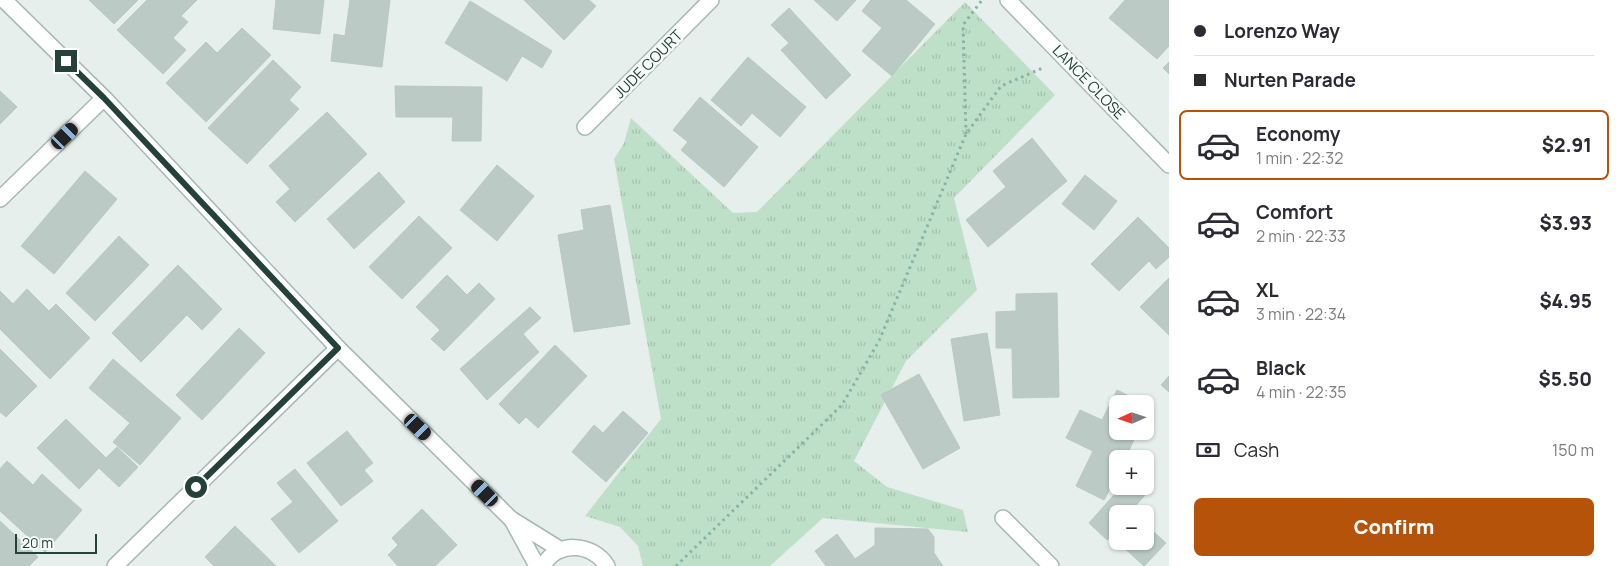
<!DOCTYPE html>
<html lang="en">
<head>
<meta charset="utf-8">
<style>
  :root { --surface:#fff; --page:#f7f7f7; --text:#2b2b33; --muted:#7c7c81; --line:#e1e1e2; --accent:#b45309 }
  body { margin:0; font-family:Manrope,sans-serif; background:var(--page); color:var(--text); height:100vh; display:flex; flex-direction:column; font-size:19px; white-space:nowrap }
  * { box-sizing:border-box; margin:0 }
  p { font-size:16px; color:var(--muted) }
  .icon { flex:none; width:28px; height:28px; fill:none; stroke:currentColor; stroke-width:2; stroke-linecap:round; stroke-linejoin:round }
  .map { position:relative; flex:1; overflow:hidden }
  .panel { display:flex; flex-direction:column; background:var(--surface); width:450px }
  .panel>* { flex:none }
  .guide { display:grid; align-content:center; height:110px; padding:0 25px; background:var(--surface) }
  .needle { width:32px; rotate:267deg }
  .tools { position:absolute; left:1109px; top:395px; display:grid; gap:10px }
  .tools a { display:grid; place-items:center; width:45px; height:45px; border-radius:8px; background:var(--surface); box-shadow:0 1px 4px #0004; font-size:25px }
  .scale { position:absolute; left:15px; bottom:12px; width:82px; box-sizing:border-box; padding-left:5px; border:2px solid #24423a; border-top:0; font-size:14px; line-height:18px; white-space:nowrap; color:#24423a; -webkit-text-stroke:4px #f7fbf9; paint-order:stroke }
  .end { position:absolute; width:22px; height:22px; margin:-11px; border:6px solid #24423a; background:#fff; box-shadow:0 0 0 2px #fff }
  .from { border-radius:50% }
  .car { position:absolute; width:15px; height:30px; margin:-15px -8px; border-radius:6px; box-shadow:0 0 4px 1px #0007; background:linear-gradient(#222 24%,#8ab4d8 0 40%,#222 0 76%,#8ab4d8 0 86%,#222 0) }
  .guide b { display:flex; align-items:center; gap:18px; height:48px; font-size:19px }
  .guide b+b { border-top:1px solid var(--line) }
  .guide i { width:12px; height:12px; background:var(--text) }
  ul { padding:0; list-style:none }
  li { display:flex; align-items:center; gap:15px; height:70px; margin:0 10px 8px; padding:0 15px; border:2px solid transparent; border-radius:8px }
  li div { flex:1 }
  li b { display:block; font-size:19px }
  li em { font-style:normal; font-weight:800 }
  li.selected { border-color:var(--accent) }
  li>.icon { width:45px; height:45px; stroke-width:1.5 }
  .pay { display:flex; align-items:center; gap:12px; height:55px; padding:0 25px; font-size:19px }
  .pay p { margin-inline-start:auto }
  .button { display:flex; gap:10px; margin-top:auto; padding:10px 25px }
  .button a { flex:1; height:58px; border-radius:8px; background:var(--accent); color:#fff; font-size:20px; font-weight:800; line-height:58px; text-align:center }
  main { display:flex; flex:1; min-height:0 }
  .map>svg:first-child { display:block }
  .park { fill:url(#park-tufts) }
  .building { fill:#bbcac4; stroke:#b8c9c2 }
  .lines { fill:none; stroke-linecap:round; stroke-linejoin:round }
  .minor-casing { stroke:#a8b8b2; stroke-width:18 }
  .tertiary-casing { stroke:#a8b8b2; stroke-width:18 }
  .path { stroke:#86b3a5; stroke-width:3; stroke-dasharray:2.5 4; stroke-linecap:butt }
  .minor { stroke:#fff; stroke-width:15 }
  .tertiary { stroke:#fff; stroke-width:15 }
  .route { stroke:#24423a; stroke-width:6 }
  .labels { text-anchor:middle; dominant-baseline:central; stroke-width:5; stroke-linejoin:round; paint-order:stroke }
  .street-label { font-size:15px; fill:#24423a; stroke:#f7fbf9 }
</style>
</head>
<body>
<main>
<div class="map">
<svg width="1169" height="566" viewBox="0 0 1169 566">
  <defs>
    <pattern id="park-tufts" width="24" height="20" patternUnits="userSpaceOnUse" patternTransform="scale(1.25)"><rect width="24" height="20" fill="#bfe0c8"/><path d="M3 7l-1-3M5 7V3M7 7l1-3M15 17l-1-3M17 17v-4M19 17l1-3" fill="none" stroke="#a4c1ad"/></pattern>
  </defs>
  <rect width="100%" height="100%" fill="#e6efeb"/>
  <path class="park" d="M965,2L1055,95L954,198L977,290L906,361L854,461L887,487L963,510L968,532L823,518L770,566H643L638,546L620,527L585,516L661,419L614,159L624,143L631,118L733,213L757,212Z"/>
  <g class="building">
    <path d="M89,0H138L114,24Z"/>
    <path d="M147,0H197L181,16L188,22L173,38L186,50L163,74L117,30Z"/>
    <path d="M276,0H324L320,34L273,29Z"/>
    <path d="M350,0H390L382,67L331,61L334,34L345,36Z"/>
    <path d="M524,0H589L596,6L564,40Z"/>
    <path d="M814,0H856L837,21Z"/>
    <path d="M871,0H906L935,24L892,76L862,51L882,28L862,11Z"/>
    <path d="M1125,0H1169V46L1157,59L1109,18Z"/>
    <path d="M470,1L552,51L542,68L522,56L507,81L445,43Z"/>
    <path d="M789,8L851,75L826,99L781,50L789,43L771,25Z"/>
    <path d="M242,28L271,55L206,122L166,83L206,42L217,53Z"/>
    <path d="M748,57L806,107L780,137L752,113L741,126L711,100Z"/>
    <path d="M273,60L301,87L289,100L299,109L247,164L208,128Z"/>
    <path d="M1169,62V74L1163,68Z"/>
    <path d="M395,86L482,87L481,141H452L453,117H396Z"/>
    <path d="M0,91L17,107L0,124Z"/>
    <path d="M700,97L758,147L724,187L681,150L688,142L673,130Z"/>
    <path d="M327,112L367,154L295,222L276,202L290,189L269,166Z"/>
    <path d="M1032,138L1067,181L988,247L966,220L1006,187L993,171Z"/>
    <path d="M497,165L534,196L497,241L460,210Z"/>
    <path d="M85,171L117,199L54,274L21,246Z"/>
    <path d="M379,172L405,202L354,249L327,219Z"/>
    <path d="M1085,175L1117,201L1094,230L1062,204Z"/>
    <path d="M610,205L630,324L574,332L558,235L584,230L581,210Z"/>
    <path d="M419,216L452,248L402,299L369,267Z"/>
    <path d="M1138,217L1169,248V257L1156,269L1149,261L1119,291L1091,264Z"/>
    <path d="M119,236L149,265L95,321L66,293Z"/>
    <path d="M178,265L222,309L202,330L187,315L141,362L112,333Z"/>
    <path d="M447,275L467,295L479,283L495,299L444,351L431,339L440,330L416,307Z"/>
    <path d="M1169,278V335L1140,307Z"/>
    <path d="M27,289L49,311L56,304L90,338L50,379L0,329V291L13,304Z"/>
    <path d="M1057,293L1059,397L1013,398L1012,348H996V312L1016,311V294Z"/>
    <path d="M530,307L541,318L523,334L539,352L487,400L460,369Z"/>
    <path d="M239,328L265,353L202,420L176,395Z"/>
    <path d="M987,333L1000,415L964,421L951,339Z"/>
    <path d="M555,345L587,376L538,428L526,417L519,424L499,404Z"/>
    <path d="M0,349L37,386L6,417L0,412Z"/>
    <path d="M113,359L181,418L140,465L113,442L130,423L89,388Z"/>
    <path d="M919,374L960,448L923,469L881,395Z"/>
    <path d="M1169,376V392L1161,385Z"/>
    <path d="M1117,390L1151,407L1145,418V404H1118V431H1138L1125,459H1118V474L1104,500L1076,486L1093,451L1066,438L1080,410L1102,420Z"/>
    <path d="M623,411L648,433L606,482L572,452L594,425L603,433Z"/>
    <path d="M66,419L106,458L117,447L138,467L119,487L99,468L79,489L37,448Z"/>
    <path d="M347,431L373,463L364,470L373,481L341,506L307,463Z"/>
    <path d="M7,461L33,485L42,474L82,510L45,552L0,511V469Z"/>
    <path d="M295,469L338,521L299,553L271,519L293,502L277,483Z"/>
    <path d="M1145,478L1153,486L1131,511L1134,514H1118V541H1145V524L1166,543L1144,566L1111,536L1107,540L1089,523L1122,486H1145Z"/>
    <path d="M422,509L457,545L435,566H398L388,555L398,545L392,538Z"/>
    <path d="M0,521L38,557L29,566H0Z"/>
    <path d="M235,526L276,566H214L205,557Z"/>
    <path d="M875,528L928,529L934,537V553L943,566H826L815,551L837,534L855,559L875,545Z"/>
  </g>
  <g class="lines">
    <defs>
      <g id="minor">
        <path d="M1008,0L1169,165"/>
        <path d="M585,127L711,0"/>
        <path d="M0,199L104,98"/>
        <path d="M1003,518L1051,566"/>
        <path d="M115,566L338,348"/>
      </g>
      <g id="tertiary">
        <path d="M4,0L104,98L338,348L511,519L561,550"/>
        <path d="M512,520L537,566"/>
        <path d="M543,566C557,540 593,543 607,566"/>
      </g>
    </defs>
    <use href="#minor" class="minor-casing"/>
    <use href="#tertiary" class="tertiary-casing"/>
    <g class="path">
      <path d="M966,134L963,25L982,0"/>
      <path d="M676,566L842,405L879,341L966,134L1001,86L1045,67"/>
    </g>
    <use href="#minor" class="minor"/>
    <use href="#tertiary" class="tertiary"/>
  </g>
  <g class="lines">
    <path class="route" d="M66,61L104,98L338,348L196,487"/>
  </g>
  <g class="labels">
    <g class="street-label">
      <text transform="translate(648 64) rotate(-45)">JUDE COURT</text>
      <text transform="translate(1089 82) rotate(46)">LANCE CLOSE</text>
    </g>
  </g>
</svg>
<div class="tools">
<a><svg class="needle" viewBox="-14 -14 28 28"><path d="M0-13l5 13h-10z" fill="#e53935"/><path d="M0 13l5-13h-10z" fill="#7c7c81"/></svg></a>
<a>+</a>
<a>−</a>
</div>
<div class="scale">20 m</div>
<i class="end from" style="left:196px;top:487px"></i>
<i class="end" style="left:66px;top:61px"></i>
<i class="car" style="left:65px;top:136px;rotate:46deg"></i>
<i class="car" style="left:418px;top:427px;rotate:134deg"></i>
<i class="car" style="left:485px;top:493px;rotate:315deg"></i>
</div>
<section class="panel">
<div class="guide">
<b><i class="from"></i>Lorenzo Way</b>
<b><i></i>Nurten Parade</b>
</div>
<ul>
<li class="selected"><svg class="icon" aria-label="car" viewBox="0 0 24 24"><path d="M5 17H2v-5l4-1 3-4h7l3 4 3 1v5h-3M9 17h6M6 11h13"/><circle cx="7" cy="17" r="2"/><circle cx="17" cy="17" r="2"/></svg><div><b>Economy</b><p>1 min · 22:32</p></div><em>$2.91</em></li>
<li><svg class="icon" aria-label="car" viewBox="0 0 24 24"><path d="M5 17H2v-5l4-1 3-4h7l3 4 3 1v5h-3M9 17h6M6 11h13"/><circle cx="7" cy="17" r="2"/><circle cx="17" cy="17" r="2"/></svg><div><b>Comfort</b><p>2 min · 22:33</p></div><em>$3.93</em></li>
<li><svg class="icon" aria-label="car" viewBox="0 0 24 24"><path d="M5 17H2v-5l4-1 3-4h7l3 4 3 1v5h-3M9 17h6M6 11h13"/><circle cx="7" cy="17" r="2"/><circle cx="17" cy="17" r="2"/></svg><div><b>XL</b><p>3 min · 22:34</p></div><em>$4.95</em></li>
<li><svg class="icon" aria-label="car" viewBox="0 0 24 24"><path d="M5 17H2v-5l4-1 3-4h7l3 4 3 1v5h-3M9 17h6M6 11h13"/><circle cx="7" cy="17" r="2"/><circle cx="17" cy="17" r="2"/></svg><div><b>Black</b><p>4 min · 22:35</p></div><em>$5.50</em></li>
</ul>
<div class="pay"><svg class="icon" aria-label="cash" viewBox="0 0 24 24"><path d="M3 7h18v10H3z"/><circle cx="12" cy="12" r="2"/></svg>Cash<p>150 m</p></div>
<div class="button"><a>Confirm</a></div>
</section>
</main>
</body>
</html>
